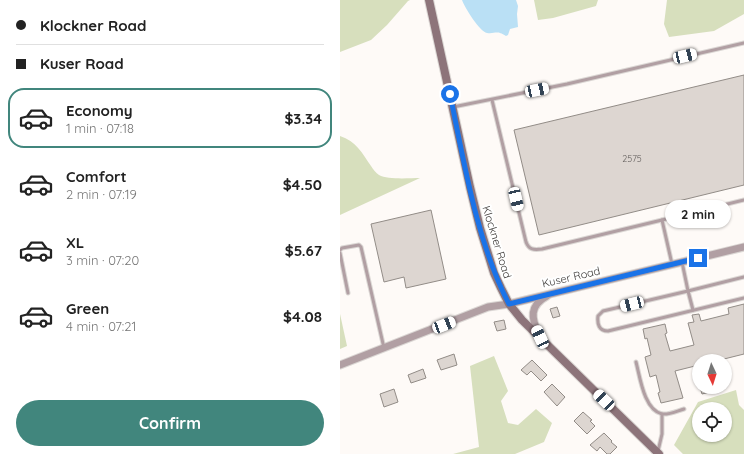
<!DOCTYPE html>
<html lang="en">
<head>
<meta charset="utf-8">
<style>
  :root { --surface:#fff; --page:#f2f2f2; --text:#222; --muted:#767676; --line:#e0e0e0; --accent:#41867d }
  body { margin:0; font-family:Quicksand,sans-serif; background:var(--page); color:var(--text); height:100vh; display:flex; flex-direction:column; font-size:15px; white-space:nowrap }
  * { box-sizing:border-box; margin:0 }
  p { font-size:13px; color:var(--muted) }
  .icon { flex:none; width:22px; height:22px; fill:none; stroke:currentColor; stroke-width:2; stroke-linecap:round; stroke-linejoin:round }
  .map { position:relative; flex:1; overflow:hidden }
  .details { display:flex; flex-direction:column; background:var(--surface); width:340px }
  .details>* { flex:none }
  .guide { display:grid; align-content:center; height:88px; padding:0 16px; background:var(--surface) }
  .needle { width:26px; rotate:176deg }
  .fabs { position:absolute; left:352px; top:354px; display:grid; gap:8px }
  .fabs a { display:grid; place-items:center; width:40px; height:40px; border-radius:50%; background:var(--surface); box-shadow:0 1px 3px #0004; font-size:20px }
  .end { position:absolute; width:18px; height:18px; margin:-9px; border:5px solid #1a73e8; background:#fff; box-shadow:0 0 0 2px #fff }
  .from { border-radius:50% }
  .bubble { position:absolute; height:28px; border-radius:14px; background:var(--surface); box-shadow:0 1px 3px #0004; font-size:13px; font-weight:700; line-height:28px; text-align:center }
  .car { position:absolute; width:12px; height:24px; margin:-12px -6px; border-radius:5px; box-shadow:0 0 3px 1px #0007; background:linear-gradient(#fff 24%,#345 0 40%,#fff 0 76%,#345 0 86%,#fff 0) }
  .guide b { display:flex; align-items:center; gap:14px; height:38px; font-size:15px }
  .guide b+b { border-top:1px solid var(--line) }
  .guide i { width:10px; height:10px; background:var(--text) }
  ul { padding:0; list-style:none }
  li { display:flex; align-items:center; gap:12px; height:60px; margin:0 8px 6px; padding:0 8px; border:2px solid transparent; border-radius:16px }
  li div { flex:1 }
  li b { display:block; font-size:15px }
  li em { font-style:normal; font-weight:700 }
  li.selected { border-color:var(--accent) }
  li>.icon { width:36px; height:36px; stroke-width:1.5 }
  .action { display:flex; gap:8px; margin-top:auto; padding:8px 16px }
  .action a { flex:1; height:46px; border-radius:24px; background:var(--accent); color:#fff; font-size:16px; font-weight:700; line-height:46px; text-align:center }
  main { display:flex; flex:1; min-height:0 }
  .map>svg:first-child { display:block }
  .green { fill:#d7dfbd; fill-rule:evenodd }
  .water { fill:#bae0f5 }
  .building { fill:#ddd6d1; stroke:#928c87 }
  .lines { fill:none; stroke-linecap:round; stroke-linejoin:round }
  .service-casing { stroke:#dbd7d4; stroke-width:5 }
  .tertiary-casing { stroke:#dbd7d4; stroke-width:9 }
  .secondary-casing { stroke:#dbd7d4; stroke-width:10 }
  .service { stroke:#b19fa3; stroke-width:3 }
  .tertiary { stroke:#b19fa3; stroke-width:7 }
  .secondary { stroke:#8d747a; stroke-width:8 }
  .route { stroke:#1a73e8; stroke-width:5 }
  .labels { text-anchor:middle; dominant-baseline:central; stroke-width:4; stroke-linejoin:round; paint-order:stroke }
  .number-label { font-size:9px; fill:#64605e }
  .street-label { font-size:11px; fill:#3c3937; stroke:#fff }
</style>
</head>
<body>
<main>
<section class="details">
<div class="guide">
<b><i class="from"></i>Klockner Road</b>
<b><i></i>Kuser Road</b>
</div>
<ul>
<li class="selected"><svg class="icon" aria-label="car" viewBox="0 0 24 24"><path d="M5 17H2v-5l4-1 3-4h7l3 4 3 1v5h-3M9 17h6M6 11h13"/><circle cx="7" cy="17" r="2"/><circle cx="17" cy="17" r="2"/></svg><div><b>Economy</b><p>1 min · 07:18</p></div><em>$3.34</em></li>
<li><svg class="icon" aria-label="car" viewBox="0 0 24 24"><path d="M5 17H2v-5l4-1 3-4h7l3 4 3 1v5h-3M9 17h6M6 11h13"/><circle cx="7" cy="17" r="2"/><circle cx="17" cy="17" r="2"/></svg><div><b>Comfort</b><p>2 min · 07:19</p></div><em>$4.50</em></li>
<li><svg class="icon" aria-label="car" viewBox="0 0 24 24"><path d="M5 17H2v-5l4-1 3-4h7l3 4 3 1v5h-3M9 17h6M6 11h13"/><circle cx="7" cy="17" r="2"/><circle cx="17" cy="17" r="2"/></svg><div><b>XL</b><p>3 min · 07:20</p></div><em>$5.67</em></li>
<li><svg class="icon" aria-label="car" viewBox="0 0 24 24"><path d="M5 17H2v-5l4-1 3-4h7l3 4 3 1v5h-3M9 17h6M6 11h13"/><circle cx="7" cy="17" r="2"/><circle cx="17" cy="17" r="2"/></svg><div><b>Green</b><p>4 min · 07:21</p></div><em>$4.08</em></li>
</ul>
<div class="action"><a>Confirm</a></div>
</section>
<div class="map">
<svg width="404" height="454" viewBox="0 0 404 454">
  <rect width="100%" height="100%" fill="#fefaf7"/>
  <g class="green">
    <path d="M0,0H70L68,1L47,25L31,40L0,52Z"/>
    <path d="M194,0H258L256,6L213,18L198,20Z"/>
    <path d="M327,0H404V14L374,31L329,37L324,24Z"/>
    <path d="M0,136C16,141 22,153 31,166C33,169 36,173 39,175C48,180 70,178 80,178L0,215Z"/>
    <path d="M0,314L7,346L0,349Z"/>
    <path d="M154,356L168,391L161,401L168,423L178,425L196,409L212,423L204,442L175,454H113L139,447L130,366Z"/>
    <path d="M396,390L399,405L404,410V454H343L334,445L358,402ZM359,409H385V435H359Z"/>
  </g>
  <path class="water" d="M122,0H176L178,6L177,14L178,27L170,29L168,35L166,36C156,30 156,34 147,33C140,32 125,8 122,0Z"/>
  <g class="building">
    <path d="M404,75V185L199,235L174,130Z"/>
    <path d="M91,210L106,279L66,288L64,277L44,282L31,224Z"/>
    <path d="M404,304V354L376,361H359V365L335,371L343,398L321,403L318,393L320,392L316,375L310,377L305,357L311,355L307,338L305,339L303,329L325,324L327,333L325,334L330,351L354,345L348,323L354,322L352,315L359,314L361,321L389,314L388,308Z"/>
    <path d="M217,307L220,316L213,318L210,309Z"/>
    <path d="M164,320L166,329L157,331L154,322Z"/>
    <path d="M114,354L117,365L101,370L97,360Z"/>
    <path d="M192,360L207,375L201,381L191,371L187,375L181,370Z"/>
    <path d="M83,369L86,378L71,383L68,375Z"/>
    <path d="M212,384L225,397L217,406L204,392Z"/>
    <path d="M360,387H381V389L362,394Z"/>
    <path d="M54,389L58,402L44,407L40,394Z"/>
    <path d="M243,412L252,420L250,421L255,426L247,434L234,421Z"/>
    <path d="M264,433L272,441L271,442L277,447L270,454H267L260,447L257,451L250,445Z"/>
  </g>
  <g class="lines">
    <defs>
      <g id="service">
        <path d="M152,100L186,242C189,250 194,250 202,249L322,220"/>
        <path d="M113,107L227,84L404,43"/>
        <path d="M0,250L2,248L19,245L21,247L44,348"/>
        <path d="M0,253L8,293"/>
        <path d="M342,262L348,291L263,311L258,316C257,324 259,331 268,331L404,298"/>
        <path d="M332,264L322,220L404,200"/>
        <path d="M353,310L348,291L404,277"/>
        <path d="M296,362C300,377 304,410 322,414C329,415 337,411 344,409"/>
        <path d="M318,451L322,434V414"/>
      </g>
      <g id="tertiary">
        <path d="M199,335C191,318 189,306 207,296"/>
        <path d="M0,365L148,307L169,304L404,247"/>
      </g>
      <path id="secondary" d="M89,0L130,187L140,228L154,273L161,288L169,304L182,320L319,454"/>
    </defs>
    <use href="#service" class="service-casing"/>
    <use href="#tertiary" class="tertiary-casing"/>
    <use href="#secondary" class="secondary-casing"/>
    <use href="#service" class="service"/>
    <use href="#tertiary" class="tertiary"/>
    <use href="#secondary" class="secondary"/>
  </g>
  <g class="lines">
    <path class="route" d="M110,94C124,162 137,243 169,304L358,258"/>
  </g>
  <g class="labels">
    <g class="number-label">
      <text x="292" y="158">2575</text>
    </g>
    <g class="street-label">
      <text transform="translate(157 242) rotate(73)">Klockner Road</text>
      <text transform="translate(231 277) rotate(-13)">Kuser Road</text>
    </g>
  </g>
</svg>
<div class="fabs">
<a><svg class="needle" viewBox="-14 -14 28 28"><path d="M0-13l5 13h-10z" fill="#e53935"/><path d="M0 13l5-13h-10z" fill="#767676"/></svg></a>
<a><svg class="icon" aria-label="locate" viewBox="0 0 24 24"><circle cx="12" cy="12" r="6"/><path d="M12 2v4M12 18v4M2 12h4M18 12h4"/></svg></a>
</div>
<i class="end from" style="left:110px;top:94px"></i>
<i class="end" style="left:358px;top:258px"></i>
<div class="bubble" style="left:325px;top:200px;width:66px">2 min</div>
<i class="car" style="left:345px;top:56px;rotate:77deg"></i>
<i class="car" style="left:197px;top:90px;rotate:78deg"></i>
<i class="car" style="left:176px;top:199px;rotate:167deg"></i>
<i class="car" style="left:292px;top:304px;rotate:256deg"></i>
<i class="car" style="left:104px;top:325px;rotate:69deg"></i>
<i class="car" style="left:200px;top:337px;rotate:335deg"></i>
<i class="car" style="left:264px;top:400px;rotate:314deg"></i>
</div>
</main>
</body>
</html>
